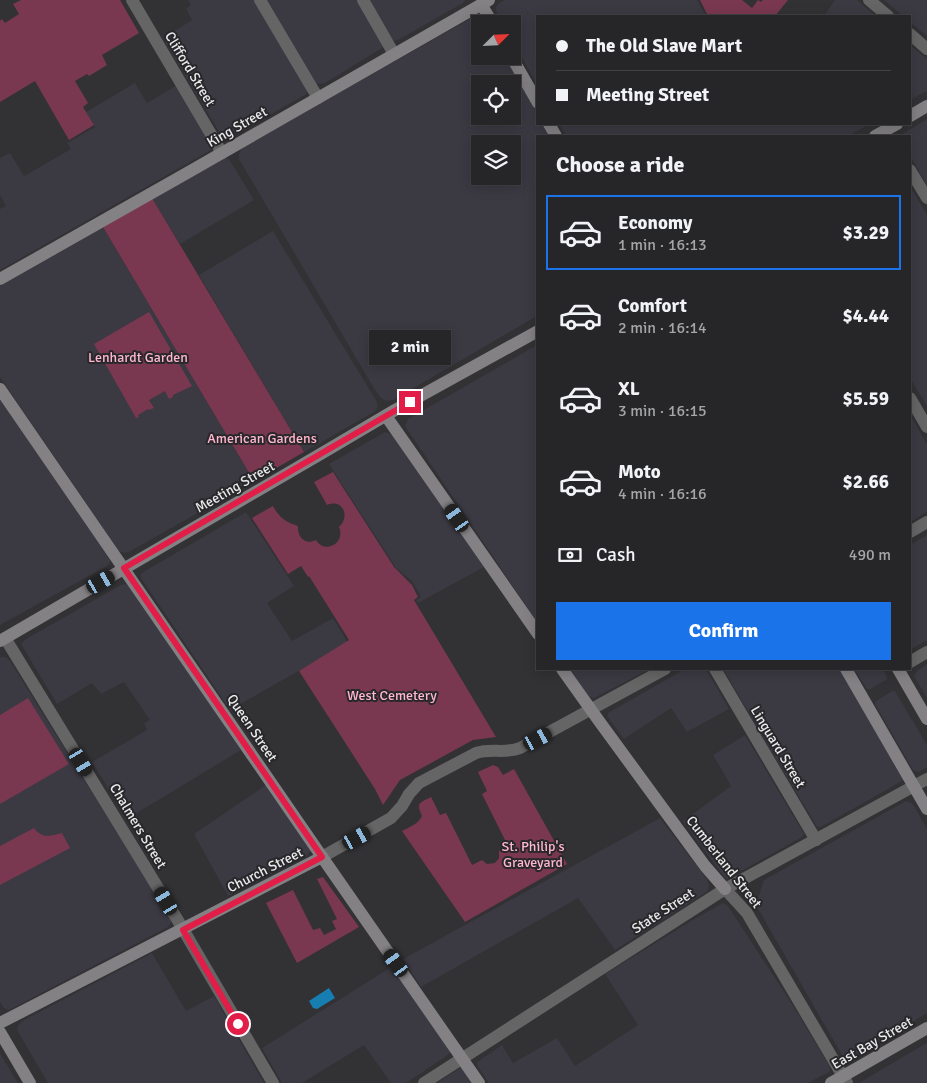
<!DOCTYPE html>
<html lang="en">
<head>
<meta charset="utf-8">
<style>
  :root { --surface:#262527; --page:#323133; --text:#f1f3f6; --muted:#a4a5a7; --line:#424244; --accent:#1a73e8 }
  body { margin:0; font-family:Signika,sans-serif; background:var(--page); color:var(--text); height:100vh; display:flex; flex-direction:column; font-size:19px; white-space:nowrap }
  * { box-sizing:border-box; margin:0 }
  p { font-size:16px; color:var(--muted) }
  .icon { flex:none; width:28px; height:28px; fill:none; stroke:currentColor; stroke-width:2; stroke-linecap:round; stroke-linejoin:round }
  .map { position:relative; flex:1; overflow:hidden }
  .panel { position:absolute; left:536px; top:135px; width:375px; height:535px; display:flex; flex-direction:column; background:var(--surface); border-radius:0px; box-shadow:0 2px 12px #0003,0 0 0 1px var(--line) }
  .panel>* { flex:none }
  .banner { position:absolute; left:536px; top:15px; width:375px; height:110px; border-radius:0px; box-shadow:0 2px 12px #0003,0 0 0 1px var(--line); display:grid; align-content:center; height:110px; padding:0 20px; background:var(--surface) }
  .needle { width:32px; rotate:66deg }
  .fabs { position:absolute; left:471px; top:15px; display:grid; gap:10px }
  .fabs a { display:grid; place-items:center; width:50px; height:50px; border-radius:0px; background:var(--surface); box-shadow:0 2px 12px #0003,0 0 0 1px var(--line); font-size:25px }
  .end { position:absolute; width:22px; height:22px; margin:-11px; border:6px solid #e11d48; background:#fff; box-shadow:0 0 0 2px #fff }
  .from { border-radius:50% }
  .bubble { position:absolute; height:35px; border-radius:0px; background:var(--surface); box-shadow:0 2px 12px #0003,0 0 0 1px var(--line); font-size:16px; font-weight:700; line-height:35px; text-align:center }
  .car { position:absolute; width:15px; height:30px; margin:-15px -8px; border-radius:6px; box-shadow:0 0 4px 1px #0007; background:linear-gradient(#222 24%,#8ab4d8 0 40%,#222 0 76%,#8ab4d8 0 86%,#222 0) }
  .banner b { display:flex; align-items:center; gap:18px; height:48px; font-size:19px }
  .banner b+b { border-top:1px solid var(--line) }
  .banner i { width:12px; height:12px; background:var(--text) }
  ul { padding:0; list-style:none }
  li { display:flex; align-items:center; gap:15px; height:75px; margin:0 10px 8px; padding:0 10px; border:2px solid transparent; border-radius:0px }
  li div { flex:1 }
  li b { display:block; font-size:19px }
  li em { font-style:normal; font-weight:700 }
  li.selected { border-color:var(--accent) }
  li>.icon { width:45px; height:45px; stroke-width:1.5 }
  h2 { padding:0 20px; font-size:22px; line-height:60px }
  .pay { display:flex; align-items:center; gap:12px; height:55px; padding:0 20px; font-size:19px }
  .pay p { margin-inline-start:auto }
  .primary-button { display:flex; gap:10px; margin-top:auto; padding:10px 20px }
  .primary-button a { flex:1; height:58px; border-radius:0px; background:var(--accent); color:#fff; font-size:20px; font-weight:700; line-height:58px; text-align:center }
  .map>svg:first-child { display:block }
  .built { fill:#3b3942; fill-rule:evenodd }
  .green { fill:#793850 }
  .water { fill:#177eb2 }
  .lines { fill:none; stroke-linecap:round; stroke-linejoin:round }
  .street { stroke:#666566; stroke-width:12 }
  .secondary { stroke:#838183; stroke-width:12 }
  .route { stroke:#e11d48; stroke-width:6 }
  .labels { text-anchor:middle; dominant-baseline:central; stroke-width:4; stroke-linejoin:round; paint-order:stroke }
  .street-label { font-size:14px; fill:#eaeaec; stroke:#28272a }
  .park-label { font-size:14px; fill:#ffb6ce; stroke:#28272a }
</style>
</head>
<body>
<div class="map">
<svg width="927" height="1083" viewBox="0 0 927 1083">
  <rect width="100%" height="100%" fill="#323134"/>
  <g class="built">
    <path d="M188,0H256L308,91L305,95L232,136L226,137L221,135L163,38L192,20L186,9L191,5Z"/>
    <path d="M267,0H361L385,44L382,48L325,83L320,84L316,83Z"/>
    <path d="M366,0H465L463,3L400,39L394,41L389,37Z"/>
    <path d="M504,0H697L706,16H538L537,85L513,41L512,24H503L496,11V7L498,4Z"/>
    <path d="M835,0H857L876,16H824Z"/>
    <path d="M884,0H927V36L910,22V16H903Z"/>
    <path d="M477,17H481L487,24H480V56H505L537,113L538,124H543L550,136H538L537,316L393,400L386,401L381,398L375,390L239,159V154L242,148L248,144L470,19ZM480,84H512V116H480ZM480,144H512V176H480Z"/>
    <path d="M910,45L927,59V91L910,100Z"/>
    <path d="M135,83L147,103L177,85L212,145L211,150L0,270V209L6,206L0,195V158L10,153L24,176L71,149L67,143L95,127L86,112Z"/>
    <path d="M927,119V185L910,156V136H902L904,133Z"/>
    <path d="M559,124H870L848,136H566Z"/>
    <path d="M225,158L229,159L254,200L180,244L152,198Z"/>
    <path d="M910,186L927,215V406L910,378Z"/>
    <path d="M103,227L254,481L129,552L124,553L119,551L0,377V286Z"/>
    <path d="M273,231L377,402V408L374,412L304,452L199,275Z"/>
    <path d="M537,345V622L405,426L408,419Z"/>
    <path d="M0,397L110,560V562L107,566L0,625Z"/>
    <path d="M910,415L927,444V512L910,522Z"/>
    <path d="M385,432L389,433L393,436L484,567L418,603L416,600L421,597L412,581L396,568L329,464Z"/>
    <path d="M246,512L294,586L267,603L292,641L333,618L348,643L230,710L141,578V574L145,571Z"/>
    <path d="M927,535V640L910,650V545Z"/>
    <path d="M125,584L128,585L241,750L127,819L92,762L147,730L144,723L150,720L124,682L101,694L92,683L57,704L21,644L26,639L121,585Z"/>
    <path d="M1,657H6L10,661L171,919V923L168,927L9,1010L4,1008L0,1002V658Z"/>
    <path d="M927,664V698L914,676L917,671Z"/>
    <path d="M569,669H650L594,698L590,697L586,693Z"/>
    <path d="M685,669H706L729,709L687,732L671,708L624,739L607,716L608,713Z"/>
    <path d="M723,669H841L903,779L902,781L821,827H817Z"/>
    <path d="M854,669H883L887,678L886,680L870,689H867Z"/>
    <path d="M892,691H895L927,745V767L919,772L913,770L875,704L876,701Z"/>
    <path d="M745,735L804,834L802,837L727,879L724,877L683,821L731,786L713,755Z"/>
    <path d="M266,785L310,850V852L306,856L228,896L194,834Z"/>
    <path d="M906,801L913,804L927,829V1013L852,1059L847,1061L843,1057L757,907V903L763,882L764,880Z"/>
    <path d="M660,818L707,879L709,885L708,891L615,950L578,898L421,987L403,959Z"/>
    <path d="M723,903L728,906L792,1004L830,1067V1071L829,1072L808,1083H489L478,1067L477,1063L480,1060L502,1045L513,1063L557,1038L575,1066L638,1025L605,974L691,921Z"/>
    <path d="M152,953L186,1011L214,996L264,1083H48L17,1030L18,1025L24,1020Z"/>
    <path d="M393,966L450,1048V1053L445,1057L406,1083H391L364,1045L302,1083H282L262,1048Z"/>
    <path d="M927,1043V1083H859L896,1061Z"/>
    <path d="M0,1053L13,1075L18,1083H0Z"/>
    <path d="M465,1067L478,1083H437L460,1068Z"/>
  </g>
  <g class="green">
    <path d="M21,0H120L139,33L102,55L107,65L89,76L87,74L75,81L88,103L83,107L94,125L69,140L35,81L0,102V21L2,19L5,23L19,14L13,4Z"/>
    <path d="M700,0H742L752,8L758,0L761,2L763,0H788L775,16H708Z"/>
    <path d="M152,198L304,452L254,481L103,227Z"/>
    <path d="M149,312L192,386L173,395V397L169,399L165,391L149,400L154,408L149,410L148,409L138,415L139,417L136,418L94,344Z"/>
    <path d="M333,472L394,567L412,585L418,597L414,600L496,737L473,740L400,780L383,805L375,789L299,671L349,640L309,576L308,577L301,566L288,574L252,518L273,506C279,517 285,522 298,526C297,536 305,546 316,540C325,555 346,543 339,527C351,516 342,498 327,505L314,482Z"/>
    <path d="M28,698L69,764L0,804V715Z"/>
    <path d="M493,765L498,767L503,775L514,769L567,864L465,922L402,831C410,827 418,824 422,816C416,803 419,803 431,797L440,815L446,813L472,865L482,860L487,864L495,863L499,858V851L508,846L482,794L487,791L478,772Z"/>
    <path d="M34,828C42,839 50,836 62,833L70,848L0,885V846Z"/>
    <path d="M323,877L359,927L297,963L266,903L293,890L313,930L320,928L324,935L336,929L332,921L337,919L317,879Z"/>
  </g>
  <path class="water" d="M329,988L335,998L317,1009L313,1008L309,1001Z"/>
  <g class="lines">
    <g class="street">
      <path d="M132,0L222,153"/>
      <path d="M260,0L318,98"/>
      <path d="M363,0L394,54"/>
      <path d="M869,0L888,16"/>
      <path d="M910,34L927,49"/>
      <path d="M910,170L927,198"/>
      <path d="M910,398L927,427"/>
      <path d="M910,532L927,522"/>
      <path d="M5,638L177,919L273,1083"/>
      <path d="M910,662L927,652"/>
      <path d="M715,669L816,840"/>
      <path d="M322,857L391,818L402,806L409,794L419,783L476,753C491,748 506,754 520,748L665,669"/>
      <path d="M725,889L747,913L847,1083"/>
      <path d="M424,1083L725,889L927,779"/>
    </g>
    <g class="secondary">
      <path d="M481,4L493,24"/>
      <path d="M511,56L538,103"/>
      <path d="M910,116L927,106"/>
      <path d="M549,124L556,136"/>
      <path d="M875,136L897,124"/>
      <path d="M0,279L187,173L489,0"/>
      <path d="M0,389L329,867L479,1083"/>
      <path d="M386,416L538,634"/>
      <path d="M0,641L324,452L395,410L538,331"/>
      <path d="M562,669L599,721L705,866L725,889"/>
      <path d="M846,669L927,809"/>
      <path d="M898,669L927,719"/>
      <path d="M0,1023L322,857"/>
      <path d="M0,1032L30,1083"/>
      <path d="M831,1083L927,1028"/>
    </g>
  </g>
  <g class="lines">
    <path class="route" d="M238,1024L183,930L322,857L124,568L410,402"/>
  </g>
  <g class="labels">
    <g class="street-label">
      <text transform="translate(190 69) rotate(59)">Clifford Street</text>
      <text transform="translate(237 127) rotate(-30)">King Street</text>
      <text transform="translate(235 487) rotate(-30)">Meeting Street</text>
      <text transform="translate(252 728) rotate(56)">Queen Street</text>
      <text transform="translate(778 747) rotate(59)">Linguard Street</text>
      <text transform="translate(138 826) rotate(59)">Chalmers Street</text>
      <text transform="translate(724 862) rotate(52)">Cumberland Street</text>
      <text transform="translate(265 870) rotate(-27)">Church Street</text>
      <text transform="translate(663 911) rotate(-33)">State Street</text>
      <text transform="translate(872 1043) rotate(-30)">East Bay Street</text>
    </g>
    <g class="park-label">
      <text x="138" y="357">Lenhardt Garden</text>
      <text x="262" y="438">American Gardens</text>
      <text x="392" y="695">West Cemetery</text>
      <text x="533" y="846">St. Philip's<tspan x="533" dy="16">Graveyard</tspan></text>
    </g>
  </g>
</svg>
<div class="fabs">
<a><svg class="needle" viewBox="-14 -14 28 28"><path d="M0-13l5 13h-10z" fill="#e53935"/><path d="M0 13l5-13h-10z" fill="#a4a5a7"/></svg></a>
<a><svg class="icon" aria-label="locate" viewBox="0 0 24 24"><circle cx="12" cy="12" r="6"/><path d="M12 2v4M12 18v4M2 12h4M18 12h4"/></svg></a>
<a><svg class="icon" aria-label="layers" viewBox="0 0 24 24"><path d="M12 4l9 5-9 5-9-5zM3 14l9 5 9-5"/></svg></a>
</div>
<i class="end from" style="left:238px;top:1024px"></i>
<i class="end" style="left:410px;top:402px"></i>
<div class="bubble" style="left:369px;top:330px;width:82px">2 min</div>
<i class="car" style="left:457px;top:518px;rotate:325deg"></i>
<i class="car" style="left:101px;top:582px;rotate:60deg"></i>
<i class="car" style="left:538px;top:739px;rotate:62deg"></i>
<i class="car" style="left:81px;top:762px;rotate:149deg"></i>
<i class="car" style="left:357px;top:838px;rotate:61deg"></i>
<i class="car" style="left:166px;top:901px;rotate:329deg"></i>
<i class="car" style="left:396px;top:963px;rotate:324deg"></i>
<div class="banner">
<b><i class="from"></i>The Old Slave Mart</b>
<b><i></i>Meeting Street</b>
</div>
<section class="panel">
<h2>Choose a ride</h2>
<ul>
<li class="selected"><svg class="icon" aria-label="car" viewBox="0 0 24 24"><path d="M5 17H2v-5l4-1 3-4h7l3 4 3 1v5h-3M9 17h6M6 11h13"/><circle cx="7" cy="17" r="2"/><circle cx="17" cy="17" r="2"/></svg><div><b>Economy</b><p>1 min · 16:13</p></div><em>$3.29</em></li>
<li><svg class="icon" aria-label="car" viewBox="0 0 24 24"><path d="M5 17H2v-5l4-1 3-4h7l3 4 3 1v5h-3M9 17h6M6 11h13"/><circle cx="7" cy="17" r="2"/><circle cx="17" cy="17" r="2"/></svg><div><b>Comfort</b><p>2 min · 16:14</p></div><em>$4.44</em></li>
<li><svg class="icon" aria-label="car" viewBox="0 0 24 24"><path d="M5 17H2v-5l4-1 3-4h7l3 4 3 1v5h-3M9 17h6M6 11h13"/><circle cx="7" cy="17" r="2"/><circle cx="17" cy="17" r="2"/></svg><div><b>XL</b><p>3 min · 16:15</p></div><em>$5.59</em></li>
<li><svg class="icon" aria-label="car" viewBox="0 0 24 24"><path d="M5 17H2v-5l4-1 3-4h7l3 4 3 1v5h-3M9 17h6M6 11h13"/><circle cx="7" cy="17" r="2"/><circle cx="17" cy="17" r="2"/></svg><div><b>Moto</b><p>4 min · 16:16</p></div><em>$2.66</em></li>
</ul>
<div class="pay"><svg class="icon" aria-label="cash" viewBox="0 0 24 24"><path d="M3 7h18v10H3z"/><circle cx="12" cy="12" r="2"/></svg>Cash<p>490 m</p></div>
<div class="primary-button"><a>Confirm</a></div>
</section>
</div>
</body>
</html>
